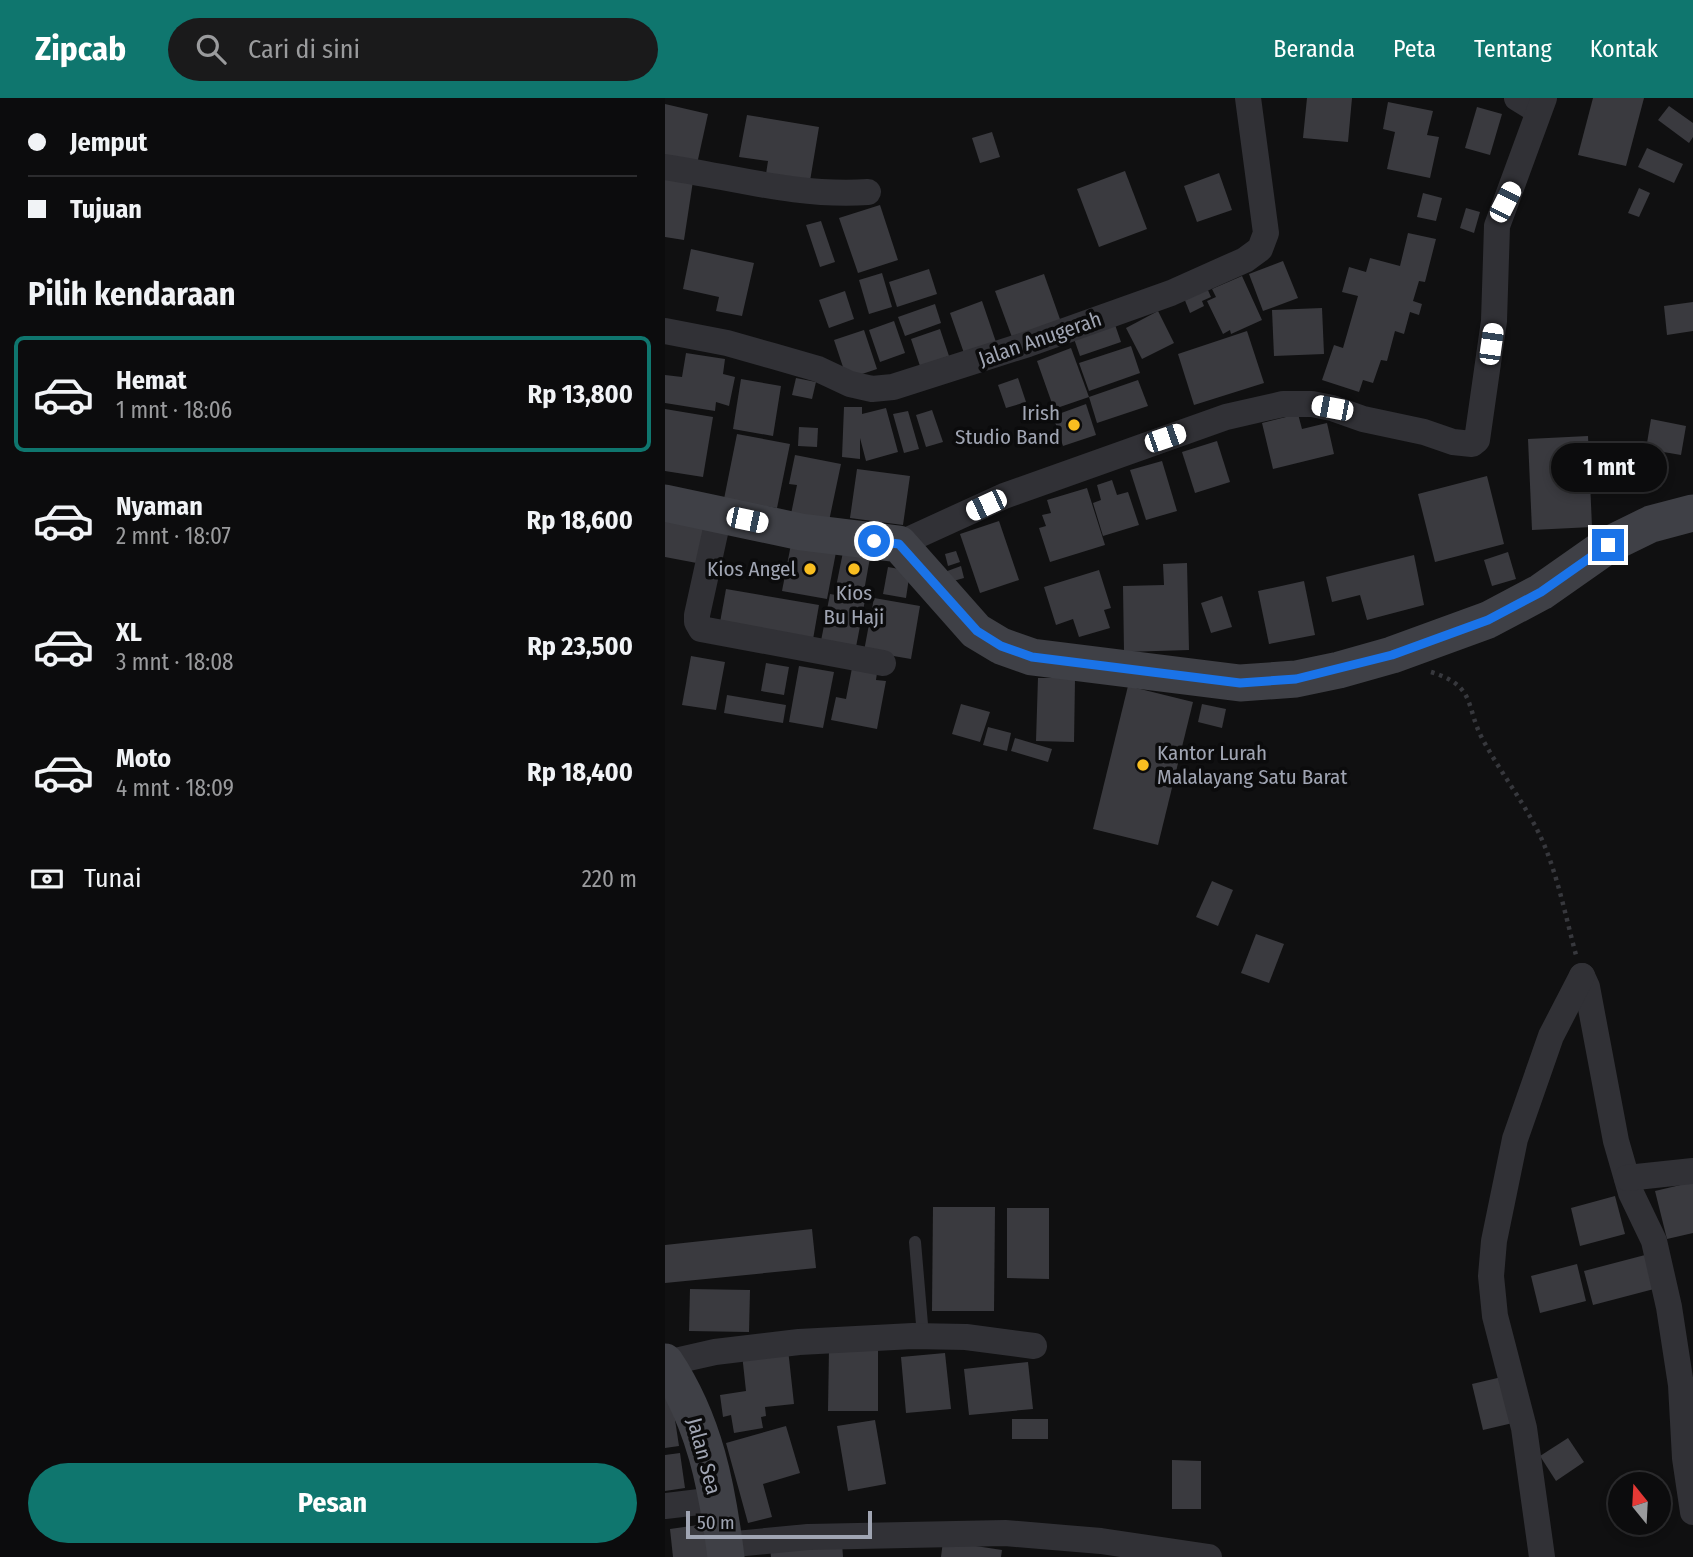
<!DOCTYPE html>
<html lang="id">
<head>
<meta charset="utf-8">
<style>
  :root { --surface:#0c0c0d; --page:#1a1a1b; --text:#f1f3f6; --muted:#9a9b9d; --line:#2c2c2e; --accent:#0f766e }
  body { margin:0; font-family:"Fira Sans Condensed",sans-serif; background:var(--page); color:var(--text); height:100vh; display:flex; flex-direction:column; font-size:26px; white-space:nowrap }
  * { box-sizing:border-box; margin:0 }
  p { font-size:23px; color:var(--muted) }
  .icon { flex:none; width:38px; height:38px; fill:none; stroke:currentColor; stroke-width:2; stroke-linecap:round; stroke-linejoin:round }
  .map { position:relative; flex:1; overflow:hidden }
  .side { display:flex; flex-direction:column; background:var(--surface); width:665px }
  .side>* { flex:none }
  .top-card { display:grid; align-content:center; height:154px; padding:0 28px; background:var(--surface) }
  .needle { width:46px; rotate:342deg }
  .tools { position:absolute; left:943px; top:1374px; display:grid; gap:14px }
  .tools a { display:grid; place-items:center; width:63px; height:63px; border-radius:50%; background:var(--surface); box-shadow:0 4px 10px #0003,0 0 0 2px var(--line); font-size:35px }
  .scale { position:absolute; left:21px; bottom:18px; width:186px; box-sizing:border-box; padding-left:7px; border:4px solid #a0a5b3; border-top:0; font-size:19px; line-height:24px; white-space:nowrap; color:#a0a5b3; -webkit-text-stroke:5px #0b0b0c; paint-order:stroke }
  .end { position:absolute; width:32px; height:32px; margin:-16px; border:9px solid #1a73e8; background:#fff; box-shadow:0 0 0 4px #fff }
  .from { border-radius:50% }
  .bubble { position:absolute; height:49px; border-radius:24px; background:var(--surface); box-shadow:0 4px 10px #0003,0 0 0 2px var(--line); font-size:23px; font-weight:700; line-height:49px; text-align:center }
  .car { position:absolute; width:21px; height:42px; margin:-21px -10px; border-radius:9px; box-shadow:0 0 5px 2px #0007; background:linear-gradient(#fff 24%,#345 0 40%,#fff 0 76%,#345 0 86%,#fff 0) }
  .top-card b { display:flex; align-items:center; gap:24px; height:66px; font-size:26px }
  .top-card b+b { border-top:2px solid var(--line) }
  .top-card i { width:18px; height:18px; background:var(--text) }
  ul { padding:0; list-style:none }
  li { display:flex; align-items:center; gap:21px; height:116px; margin:0 14px 10px; padding:0 14px; border:4px solid transparent; border-radius:10px }
  li div { flex:1 }
  li b { display:block; font-size:26px }
  li em { font-style:normal; font-weight:700 }
  li.on { border-color:var(--accent) }
  li>.icon { width:63px; height:63px; stroke-width:1.5 }
  h2 { padding:0 28px; font-size:32px; line-height:84px }
  .pay { display:flex; align-items:center; gap:18px; height:77px; padding:0 28px; font-size:26px }
  .pay p { margin-inline-start:auto }
  .action { display:flex; gap:14px; margin-top:auto; padding:14px 28px }
  .action a { flex:1; height:80px; border-radius:42px; background:var(--accent); color:#fff; font-size:28px; font-weight:700; line-height:80px; text-align:center }
  header { display:flex; align-items:center; gap:42px; box-sizing:border-box; height:98px; padding:0 35px; background:var(--accent); color:#fff }
  header strong { font-size:33px }
  nav { display:flex; gap:38px; margin-inline-start:auto; font-size:24px }
  .search { width:490px; height:63px; background:var(--page); display:flex; align-items:center; gap:18px; box-sizing:border-box; padding:0 24px; border-radius:38px; color:var(--muted); font-size:26px }
  main { display:flex; flex:1; min-height:0 }
  .map>svg:first-child { display:block }
  .building { fill:#3a3a3f }
  .lines { fill:none; stroke-linecap:round; stroke-linejoin:round }
  .path { stroke:#37383d; stroke-width:4.5; stroke-dasharray:3.5 5; stroke-linecap:butt }
  .lane { stroke:#313136; stroke-width:12 }
  .street { stroke:#313136; stroke-width:26 }
  .secondary { stroke:#3f4046; stroke-width:37 }
  .route { stroke:#1a73e8; stroke-width:9 }
  .poi-dot { fill:#f9be20; stroke:#0b0b0c; stroke-width:2.5 }
  .labels { text-anchor:middle; dominant-baseline:central; stroke-width:7; stroke-linejoin:round; paint-order:stroke }
  .street-label { font-size:21px; fill:#a0a5b3; stroke:#0b0b0c }
  .poi-label { font-size:21px; fill:#a0a5b3; stroke:#0b0b0c; text-anchor:end }
</style>
</head>
<body>
<header>
<strong>Zipcab</strong>
<div class="search"><svg class="icon" aria-label="search" viewBox="0 0 24 24"><circle cx="10" cy="10" r="6"/><path d="M15 15l6 6"/></svg>Cari di sini</div>
<nav><a>Beranda</a><a>Peta</a><a>Tentang</a><a>Kontak</a></nav>
</header>
<main>
<section class="side">
<div class="top-card">
<b><i class="from"></i>Jemput</b>
<b><i></i>Tujuan</b>
</div>
<h2>Pilih kendaraan</h2>
<ul>
<li class="on"><svg class="icon" aria-label="car" viewBox="0 0 24 24"><path d="M5 17H2v-5l4-1 3-4h7l3 4 3 1v5h-3M9 17h6M6 11h13"/><circle cx="7" cy="17" r="2"/><circle cx="17" cy="17" r="2"/></svg><div><b>Hemat</b><p>1 mnt · 18:06</p></div><em>Rp 13,800</em></li>
<li><svg class="icon" aria-label="car" viewBox="0 0 24 24"><path d="M5 17H2v-5l4-1 3-4h7l3 4 3 1v5h-3M9 17h6M6 11h13"/><circle cx="7" cy="17" r="2"/><circle cx="17" cy="17" r="2"/></svg><div><b>Nyaman</b><p>2 mnt · 18:07</p></div><em>Rp 18,600</em></li>
<li><svg class="icon" aria-label="car" viewBox="0 0 24 24"><path d="M5 17H2v-5l4-1 3-4h7l3 4 3 1v5h-3M9 17h6M6 11h13"/><circle cx="7" cy="17" r="2"/><circle cx="17" cy="17" r="2"/></svg><div><b>XL</b><p>3 mnt · 18:08</p></div><em>Rp 23,500</em></li>
<li><svg class="icon" aria-label="car" viewBox="0 0 24 24"><path d="M5 17H2v-5l4-1 3-4h7l3 4 3 1v5h-3M9 17h6M6 11h13"/><circle cx="7" cy="17" r="2"/><circle cx="17" cy="17" r="2"/></svg><div><b>Moto</b><p>4 mnt · 18:09</p></div><em>Rp 18,400</em></li>
</ul>
<div class="pay"><svg class="icon" aria-label="cash" viewBox="0 0 24 24"><path d="M3 7h18v10H3z"/><circle cx="12" cy="12" r="2"/></svg>Tunai<p>220 m</p></div>
<div class="action"><a>Pesan</a></div>
</section>
<div class="map">
<svg width="1028" height="1459" viewBox="0 0 1028 1459">
  <rect width="100%" height="100%" fill="#101011"/>
  <g class="building">
    <path d="M642,0H687L683,44L638,40Z"/>
    <path d="M928,0H979L961,68L913,57Z"/>
    <path d="M723,4L768,13L762,37L774,39L765,80L722,71L730,34L718,31Z"/>
    <path d="M0,6L43,16L32,66L0,59Z"/>
    <path d="M1004,8L1028,25V39L1024,45L993,22Z"/>
    <path d="M812,9L837,16L825,57L800,50Z"/>
    <path d="M82,17L154,29L145,83L101,76L103,63L74,59Z"/>
    <path d="M327,34L335,59L315,65L307,40Z"/>
    <path d="M982,50L1018,66L1009,85L973,69Z"/>
    <path d="M460,73L482,131L434,149L412,91Z"/>
    <path d="M554,75L567,112L532,124L519,88Z"/>
    <path d="M0,79L28,83L19,142L0,139Z"/>
    <path d="M974,90L985,95L974,119L963,115Z"/>
    <path d="M758,95L777,100L771,123L752,119Z"/>
    <path d="M215,107L233,162L193,175L174,120Z"/>
    <path d="M801,110L815,114L809,135L795,130Z"/>
    <path d="M156,123L170,164L155,169L141,127Z"/>
    <path d="M743,135L771,141L760,184L754,183L748,203L757,206L754,217L745,214L739,236L730,233L722,263L716,262L708,285L698,282L694,294L657,282L669,247L678,250L693,198L677,194L684,169L701,174L705,160L735,168Z"/>
    <path d="M26,151L89,165L77,218L51,213L54,199L18,191Z"/>
    <path d="M618,163L633,200L598,213L584,176Z"/>
    <path d="M264,171L272,196L232,209L224,184Z"/>
    <path d="M217,175L227,209L204,216L194,182Z"/>
    <path d="M379,176L396,224L348,242L330,193Z"/>
    <path d="M577,178L597,222L566,236L565,232L558,236L542,203L551,199L547,191Z"/>
    <path d="M542,190L546,199L537,203L539,208L525,215L519,200Z"/>
    <path d="M180,193L189,221L164,230L154,202Z"/>
    <path d="M317,203L332,247L300,258L285,215Z"/>
    <path d="M1028,204V233L1002,237L999,208Z"/>
    <path d="M270,206L276,225L240,238L233,219Z"/>
    <path d="M657,210L659,256L609,258L607,212Z"/>
    <path d="M493,213L509,245L477,261L461,230Z"/>
    <path d="M448,221L456,244L415,258L407,235Z"/>
    <path d="M229,223L240,255L215,264L204,232Z"/>
    <path d="M275,231L284,258L255,268L246,241Z"/>
    <path d="M199,232L212,271L182,281L169,242Z"/>
    <path d="M582,233L599,285L529,307L513,256Z"/>
    <path d="M466,248L475,275L424,293L414,265Z"/>
    <path d="M406,250L424,299L389,311L372,263Z"/>
    <path d="M21,255L60,261L58,276L70,279L64,308L51,304L50,313L0,305V277L17,279Z"/>
    <path d="M131,280L151,284L147,301L127,297Z"/>
    <path d="M353,280L361,304L341,310L333,287Z"/>
    <path d="M76,281L116,288L108,338L68,331Z"/>
    <path d="M473,282L483,308L432,325L424,299Z"/>
    <path d="M421,306L431,337L398,348L388,318Z"/>
    <path d="M179,309H197V316L221,310L233,354L201,363L195,340V361L177,359Z"/>
    <path d="M0,311L48,319L38,379L0,373Z"/>
    <path d="M267,312L278,344L261,349L251,317Z"/>
    <path d="M243,313L254,351L239,355L228,316Z"/>
    <path d="M633,316L637,331L662,325L669,356L608,371L597,325Z"/>
    <path d="M986,321L1021,328L1016,357L981,351Z"/>
    <path d="M134,329L153,330L152,349L133,348Z"/>
    <path d="M72,336L125,346L112,410L59,401Z"/>
    <path d="M923,338L927,429L867,432L863,341Z"/>
    <path d="M552,343L565,384L530,395L517,354Z"/>
    <path d="M130,357L176,366L164,423L126,416L132,387L124,386Z"/>
    <path d="M497,363L512,413L481,422L465,372Z"/>
    <path d="M192,371L245,378L238,427L185,420Z"/>
    <path d="M822,378L839,446L770,464L753,396Z"/>
    <path d="M447,382L452,397L463,394L474,427L438,438L428,405L436,402L432,387Z"/>
    <path d="M422,390L440,447L385,464L374,430L381,428L377,417L386,415L382,402Z"/>
    <path d="M0,415L45,422L37,466L0,459Z"/>
    <path d="M334,423L354,482L315,495L295,436Z"/>
    <path d="M127,441L172,449L162,501L117,493Z"/>
    <path d="M179,449L206,454L199,493L171,489Z"/>
    <path d="M291,453L295,464L283,468L280,456Z"/>
    <path d="M843,454L851,481L827,488L819,462Z"/>
    <path d="M749,457L759,507L702,522L695,497L667,504L661,479Z"/>
    <path d="M522,465L524,552L459,554L458,488L499,487L498,466Z"/>
    <path d="M296,468L299,480L281,485L277,475Z"/>
    <path d="M223,469L245,473L241,500L218,496Z"/>
    <path d="M434,472L446,510L439,512L445,530L414,539L408,521L391,527L379,489Z"/>
    <path d="M639,483L650,537L604,546L593,493Z"/>
    <path d="M61,491L154,507L147,547L54,530Z"/>
    <path d="M165,496L200,502L191,549L156,543Z"/>
    <path d="M557,498L567,529L546,535L536,505Z"/>
    <path d="M209,500L255,508L246,561L199,553Z"/>
    <path d="M26,558L60,564L51,612L17,607Z"/>
    <path d="M101,565L124,569L119,597L96,593Z"/>
    <path d="M134,568L169,574L158,630L124,624Z"/>
    <path d="M187,570L212,575L211,582L221,583L212,631L166,622L171,599L181,601Z"/>
    <path d="M373,580H410L409,644L371,643Z"/>
    <path d="M463,588L528,604L493,747L428,731Z"/>
    <path d="M62,597L121,607L118,625L59,615Z"/>
    <path d="M296,606L325,614L315,644L287,636Z"/>
    <path d="M537,606L561,611L557,630L533,624Z"/>
    <path d="M323,629L346,635L342,653L318,647Z"/>
    <path d="M350,640L387,651L383,664L346,653Z"/>
    <path d="M547,783L568,792L553,828L531,819Z"/>
    <path d="M591,836L619,846L604,885L576,875Z"/>
    <path d="M1028,1084V1135L1002,1141L990,1093Z"/>
    <path d="M950,1098L960,1136L915,1148L906,1110Z"/>
    <path d="M268,1109H330L329,1213H267Z"/>
    <path d="M342,1110H384V1181L342,1180Z"/>
    <path d="M147,1131L151,1170L0,1185V1147Z"/>
    <path d="M980,1157L989,1191L928,1207L919,1173Z"/>
    <path d="M912,1166L921,1203L875,1215L866,1178Z"/>
    <path d="M25,1191L85,1192L84,1234L24,1233Z"/>
    <path d="M123,1251L129,1306L100,1309L101,1318L96,1319L98,1330L69,1335L66,1317L58,1319L55,1297L81,1293L77,1256Z"/>
    <path d="M164,1251H213V1313H163Z"/>
    <path d="M280,1255L286,1311L241,1315L236,1259Z"/>
    <path d="M363,1264L368,1311L304,1317L299,1271Z"/>
    <path d="M841,1278L852,1324L818,1332L807,1286Z"/>
    <path d="M5,1289L14,1348L0,1350V1290Z"/>
    <rect x="347" y="1321" width="36" height="20"/>
    <path d="M210,1322L221,1386L183,1393L172,1328Z"/>
    <path d="M121,1328L135,1375L98,1386L107,1419L83,1425L61,1345Z"/>
    <path d="M903,1340L919,1364L891,1383L875,1358Z"/>
    <path d="M15,1355L20,1390L0,1393V1357Z"/>
    <path d="M507,1362L536,1363V1411H507Z"/>
    <path d="M47,1425L52,1459H8L5,1431Z"/>
    <path d="M278,1443L337,1452L336,1459H276Z"/>
    <path d="M177,1445L178,1459H106L105,1450Z"/>
  </g>
  <g class="lines">
    <path class="path" d="M766,574C812,588 800,609 818,642C837,677 862,708 878,744C893,779 901,820 911,857"/>
    <path class="lane" d="M250,1144L258,1238"/>
    <g class="street">
      <path d="M852,0L873,13"/>
      <path d="M0,69C67,79 134,99 203,94"/>
      <path d="M0,233L62,245L108,258L153,271L185,286L207,291L228,289L363,246L506,195L580,162L595,151L601,135L583,0"/>
      <path d="M54,417L32,517V524L36,531L218,565"/>
      <path d="M234,446L339,398L561,319L618,306H647L667,310L698,321L759,334L788,344L807,346L812,342L829,223L832,128L879,0"/>
      <path d="M917,878L922,889L951,1043L966,1095L989,1143L1004,1209L1016,1287L1020,1360L1028,1414"/>
      <path d="M962,1080L1028,1073"/>
      <path d="M1,1265L50,1254L134,1244L248,1238L301,1239L369,1248"/>
      <path d="M0,1408L51,1402"/>
      <path d="M60,1447L143,1439L340,1435L436,1443L544,1459"/>
      <path d="M877,1459L859,1330L830,1218L826,1178L829,1143L850,1041L886,938L917,878"/>
    </g>
    <g class="secondary">
      <path d="M0,405L136,434L234,446L311,533L336,548L367,559L575,585L631,581L674,572L727,557L823,522L876,494L943,447L986,426L1028,415"/>
      <path d="M0,1264C40,1324 52,1389 61,1459"/>
    </g>
  </g>
  <g class="lines">
    <path class="route" d="M209,443L234,446L312,533L336,548L367,559L575,585L631,581L727,557L823,522L876,494L943,447"/>
  </g>
  <g class="poi-dot">
    <circle cx="409" cy="327" r="7"/>
    <circle cx="145" cy="471" r="7"/>
    <circle cx="189" cy="471" r="7"/>
    <circle cx="478" cy="667" r="7"/>
  </g>
  <g class="labels">
    <g class="street-label">
      <text transform="translate(375 241) rotate(-19)">Jalan Anugerah</text>
      <text transform="translate(39 1358) rotate(75)">Jalan Sea</text>
    </g>
    <g class="poi-label">
      <text x="395" y="315">Irish<tspan x="395" dy="24">Studio Band</tspan></text>
      <text x="131" y="471">Kios Angel</text>
      <text x="189" y="495" text-anchor="middle">Kios<tspan x="189" dy="24">Bu Haji</tspan></text>
      <text x="492" y="655" text-anchor="start">Kantor Lurah<tspan x="492" dy="24">Malalayang Satu Barat</tspan></text>
    </g>
  </g>
</svg>
<div class="tools">
<a><svg class="needle" viewBox="-14 -14 28 28"><path d="M0-13l5 13h-10z" fill="#e53935"/><path d="M0 13l5-13h-10z" fill="#9a9b9d"/></svg></a>
</div>
<div class="scale">50 m</div>
<i class="end from" style="left:209px;top:443px"></i>
<i class="end" style="left:943px;top:447px"></i>
<div class="bubble" style="left:886px;top:345px;width:116px">1 mnt</div>
<i class="car" style="left:840px;top:104px;rotate:27deg"></i>
<i class="car" style="left:826px;top:246px;rotate:8deg"></i>
<i class="car" style="left:667px;top:310px;rotate:281deg"></i>
<i class="car" style="left:500px;top:340px;rotate:71deg"></i>
<i class="car" style="left:321px;top:407px;rotate:245deg"></i>
<i class="car" style="left:82px;top:422px;rotate:102deg"></i>
</div>
</main>
</body>
</html>
